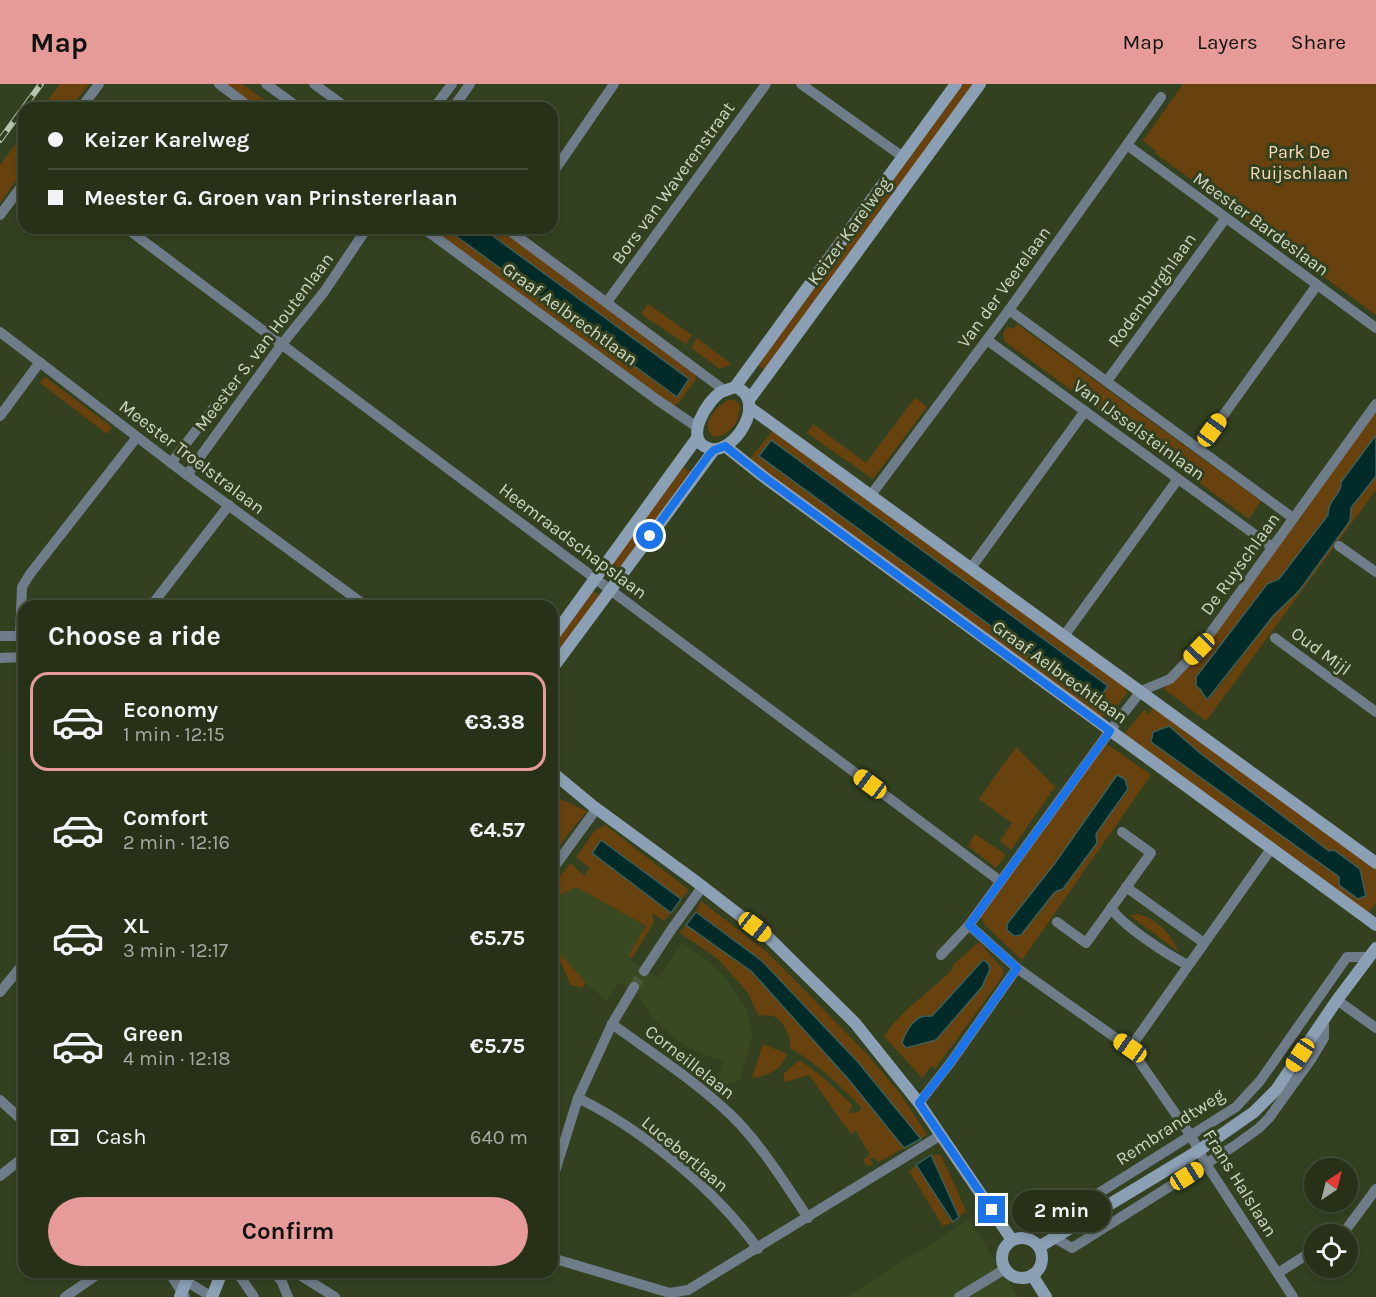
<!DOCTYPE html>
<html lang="en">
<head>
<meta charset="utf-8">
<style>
  :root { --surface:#263118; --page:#323d25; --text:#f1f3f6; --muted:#a4a9a2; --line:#424c37; --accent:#e69b98 }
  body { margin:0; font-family:Karla,sans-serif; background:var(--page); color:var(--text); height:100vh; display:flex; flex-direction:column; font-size:22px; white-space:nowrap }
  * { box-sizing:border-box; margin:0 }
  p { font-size:20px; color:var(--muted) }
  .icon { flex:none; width:33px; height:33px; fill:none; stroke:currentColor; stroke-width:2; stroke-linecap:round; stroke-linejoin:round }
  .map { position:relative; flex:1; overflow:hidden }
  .panel { position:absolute; left:18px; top:516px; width:540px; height:678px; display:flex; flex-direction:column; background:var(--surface); border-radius:18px; box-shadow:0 3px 9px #0003,0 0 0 2px var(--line) }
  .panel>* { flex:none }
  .hud { position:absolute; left:18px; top:18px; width:540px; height:132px; border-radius:18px; box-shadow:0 3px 9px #0003,0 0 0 2px var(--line); display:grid; align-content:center; height:132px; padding:0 30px; background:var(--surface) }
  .needle { width:39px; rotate:35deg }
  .controls { position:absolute; left:1304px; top:1074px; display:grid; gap:12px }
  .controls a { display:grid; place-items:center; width:54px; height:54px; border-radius:50%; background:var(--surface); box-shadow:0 3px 9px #0003,0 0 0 2px var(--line); font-size:30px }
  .end { position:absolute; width:27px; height:27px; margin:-14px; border:8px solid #1a73e8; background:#fff; box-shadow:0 0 0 3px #fff }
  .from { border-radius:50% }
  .bubble { position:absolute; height:42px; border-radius:21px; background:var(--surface); box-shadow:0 3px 9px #0003,0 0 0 2px var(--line); font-size:20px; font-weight:700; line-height:42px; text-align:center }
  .car { position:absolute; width:18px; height:36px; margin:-18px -9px; border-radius:8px; box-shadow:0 0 4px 2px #0007; background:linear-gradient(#f5c518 24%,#345 0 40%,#f5c518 0 76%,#345 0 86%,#f5c518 0) }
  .hud b { display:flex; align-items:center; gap:21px; height:57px; font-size:22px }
  .hud b+b { border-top:2px solid var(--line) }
  .hud i { width:15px; height:15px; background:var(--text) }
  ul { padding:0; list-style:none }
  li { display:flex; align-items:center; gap:18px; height:99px; margin:0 12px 9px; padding:0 18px; border:3px solid transparent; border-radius:18px }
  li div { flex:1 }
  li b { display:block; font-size:22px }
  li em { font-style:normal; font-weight:700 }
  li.selected { border-color:var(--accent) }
  li>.icon { width:54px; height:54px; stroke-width:1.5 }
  h2 { padding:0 30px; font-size:27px; line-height:72px }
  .pay { display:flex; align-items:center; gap:15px; height:66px; padding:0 30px; font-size:22px }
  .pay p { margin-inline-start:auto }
  .button { display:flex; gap:12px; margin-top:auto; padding:12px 30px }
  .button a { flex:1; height:69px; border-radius:36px; background:var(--accent); color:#111; font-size:24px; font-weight:700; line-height:69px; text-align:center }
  header { display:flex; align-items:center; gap:36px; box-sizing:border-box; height:84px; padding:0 30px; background:var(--accent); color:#111 }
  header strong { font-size:28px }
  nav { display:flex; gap:33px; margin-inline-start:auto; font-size:21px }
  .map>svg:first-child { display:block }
  .built { fill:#394a22 }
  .green { fill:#68420e; fill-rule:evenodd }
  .water { fill:#002b28; stroke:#3e5f57; stroke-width:1.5 }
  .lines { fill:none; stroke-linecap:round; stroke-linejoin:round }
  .street-tunnel { stroke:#4a5839; stroke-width:10; stroke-dasharray:10 5; stroke-linecap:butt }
  .street { stroke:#6f7c89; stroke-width:10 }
  .secondary { stroke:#8ba0b5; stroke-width:12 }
  .rail-casing { stroke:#b8c2ad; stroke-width:6 }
  .rail { stroke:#334120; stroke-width:4; stroke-dasharray:11; stroke-linecap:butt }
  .route { stroke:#1a73e8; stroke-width:8 }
  .labels { text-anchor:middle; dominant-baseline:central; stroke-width:6; stroke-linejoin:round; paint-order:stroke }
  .park-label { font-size:18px; fill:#fcdbb9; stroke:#334120 }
  .street-label { font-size:18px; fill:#cdd7c4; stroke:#334120 }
</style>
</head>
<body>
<header>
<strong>Map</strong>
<nav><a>Map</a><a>Layers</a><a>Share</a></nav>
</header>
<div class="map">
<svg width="1376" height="1213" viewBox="0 0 1376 1213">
  <rect width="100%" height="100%" fill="#334120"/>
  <g class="built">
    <path d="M576,803L646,843L628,872L632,874L630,877L659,894L682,859L714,882L726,894L746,925L751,942L752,952L740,996L723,1002L717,998L723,977L701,970L676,956L655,936L638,910L619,898L607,917L586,899L552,860V816Z"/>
    <path d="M969,1136L1018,1213H846Z"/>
  </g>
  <g class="green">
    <path d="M60,0H89L70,24H42Z"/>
    <path d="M225,0H242L276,24H258Z"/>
    <path d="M963,0H974L765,286L758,281Z"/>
    <path d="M1183,0H1376V231L1155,69L1156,67L1143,57Z"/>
    <path d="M24,49V86L0,119V81Z"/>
    <path d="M428,144H445L689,295L482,144H499L669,267L697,291L695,293L696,295L678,320L676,319L675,322L662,315Z"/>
    <path d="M648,220L692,251L686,260L641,230Z"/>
    <path d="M1017,240L1261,417L1249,435L1004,257L1003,249L1007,243L1013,245Z"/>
    <path d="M697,254L731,280L720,285L691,264Z"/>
    <path d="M45,293L112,343L107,350L40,299Z"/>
    <path d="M915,314L927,323L873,395L807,349L813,340L866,379Z"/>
    <path d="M729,316H734L740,321C740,337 731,351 714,353C698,341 716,322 729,316Z"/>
    <path d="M1376,328V351L1341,398C1342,411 1327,415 1328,431L1279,495L1267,500L1215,569L1210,573L1200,605L1207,616L1215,608L1274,531L1299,507L1351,424L1376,392V406L1206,637L1164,605L1166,598L1204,555Z"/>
    <path d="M773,346L1126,603L1125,605L1127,609L1109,632L1106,633L1103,632L1101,634L753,378L751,373ZM771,357L1108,602L1096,619L760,372Z"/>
    <path d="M684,383L691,388L621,483H616L613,477Z"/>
    <path d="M591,507L599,510V513L552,578V561Z"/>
    <path d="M1154,622L1376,785V819L1368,830L1129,655L1125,649L1144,626L1149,630ZM1169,642L1200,669L1329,767L1334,766L1358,815L1340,801L1339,793Z"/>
    <path d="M1104,658L1151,691L1022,876L985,841L981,833ZM1117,692L1125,695L1128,705L1096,750L1063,805L1055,808L1007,840L1055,779Z"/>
    <path d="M1016,663L1055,703L1011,766L1000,757L1012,739L979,715Z"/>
    <path d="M552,715H560L587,727L567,751L552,773Z"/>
    <path d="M605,741L689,806L681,815L601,757L592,769L671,829L664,837L652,828L654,838L632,874L628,872L646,842L576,803L555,814L552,812V802L571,779L584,792L590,784L576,773L596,745L601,744Z"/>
    <path d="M975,750L1006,771L996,784L968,762Z"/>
    <path d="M701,817L767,868L865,968L898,1007L927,1050L921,1055L858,978L762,877L696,828Z"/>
    <path d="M1138,830C1159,836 1169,849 1179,868L1129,831Z"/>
    <path d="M686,841L751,887L849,996L904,1064L879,1078L873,1073L870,1075L873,1080L867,1082L863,1076L870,1071L856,1047L851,1050L809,991L785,998L783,990L800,976L826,996L852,1021L849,1029L859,1028L861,1023C839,1000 818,980 790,964C792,953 784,937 773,932C769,931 762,932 758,931L748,909L718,875L680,849Z"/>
    <path d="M979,858L1003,885V892L935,985L931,982L922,994L884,952C899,928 932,906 953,885V881ZM982,903L936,956L902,959L912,942L920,933L932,932Z"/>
    <path d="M552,860L586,899L582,904L571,901L561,879L552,873Z"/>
    <path d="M763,960L787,970C781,986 768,992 752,994Z"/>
    <path d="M931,1071H941L966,1127L959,1133Z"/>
    <path d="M916,1081L950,1136L953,1138L943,1142L909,1087Z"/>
  </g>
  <g class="water">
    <path d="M445,144H482L689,295L677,313Z"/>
    <path d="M1376,351V392L1351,424L1350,437L1299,507L1274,531L1207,616L1200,605L1196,602V593L1267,500L1279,495L1328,431C1328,414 1342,411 1341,398Z"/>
    <path d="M771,356L1108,602L1096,619L759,372Z"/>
    <path d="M1169,642L1200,669L1329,767L1334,766L1360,785L1366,812L1358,815L1339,801V793L1151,658L1153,648Z"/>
    <path d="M1117,691L1125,695L1128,705L1096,750L1097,759L1063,805L1055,808L1021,851L1014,852L1007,846V840L1055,779Z"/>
    <path d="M601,756L681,815L671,829L592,769Z"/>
    <path d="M696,828L762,877L858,978L921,1055L904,1064L849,996L751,887L686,841Z"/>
    <path d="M983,876L988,879L990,885L982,903L936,956L906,964L902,959C904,951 912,936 921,933C924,932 928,932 932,932Z"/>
    <path d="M931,1071L959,1133L953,1138L916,1081Z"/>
  </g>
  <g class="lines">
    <path class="street-tunnel" d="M634,903L644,887"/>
    <g class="street">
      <path d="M219,0L251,24"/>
      <path d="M266,0L299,24"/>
      <path d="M314,0L347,24"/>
      <path d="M801,0L903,73"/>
      <path d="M81,24L99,0"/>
      <path d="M434,24L452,0"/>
      <path d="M453,24L470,0"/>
      <path d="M1127,61L1376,244"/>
      <path d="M552,90L614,0"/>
      <path d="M0,131L24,99"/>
      <path d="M126,144L1000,797"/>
      <path d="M423,144L656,315L697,343"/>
      <path d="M506,144L724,306"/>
      <path d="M607,218L766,0"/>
      <path d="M1009,226L1293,434"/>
      <path d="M0,248L187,391L366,522"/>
      <path d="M987,256L1272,463"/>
      <path d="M1107,297L1225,135"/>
      <path d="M0,332L40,278"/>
      <path d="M1199,365L1317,201"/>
      <path d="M171,379L215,322"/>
      <path d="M187,391L282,260L324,208L367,144"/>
      <path d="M871,411L1009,226L1161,13"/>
      <path d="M1339,462L1376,488"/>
      <path d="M971,484L1085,327"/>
      <path d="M151,522L229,421"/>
      <path d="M20,551L22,503L30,490L137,353"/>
      <path d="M0,552H24"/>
      <path d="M1064,552L1178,395"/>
      <path d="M1275,554L1376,628"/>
      <path d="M0,574L24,573"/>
      <path d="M552,786L597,724"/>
      <path d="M1126,803L1204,859"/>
      <path d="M1111,824C1123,842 1169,872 1188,881"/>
      <path d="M1057,838L1086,859L1151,769L1122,748"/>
      <path d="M969,841L1017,884L1130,964L1191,1052L1206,1080L1293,1213"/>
      <path d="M941,871L969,841L1110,647L1141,607L1170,595L1199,565L1376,320"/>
      <path d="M644,887L671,846L703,802"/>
      <path d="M0,908L24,879"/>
      <path d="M1337,916L1376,944"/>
      <path d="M612,940C652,969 694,996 730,1030C761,1060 784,1098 808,1134"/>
      <path d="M1130,964L1271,765"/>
      <path d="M578,1014C643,1046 716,1106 758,1165"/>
      <path d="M0,1016L24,1038"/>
      <path d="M919,1019L951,978L1017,884"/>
      <path d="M0,1092L24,1073"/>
      <path d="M552,1097L578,1014L612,940L634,903"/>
      <path d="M1080,1139L1091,1114L1236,1023L1260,997L1347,873H1369"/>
      <path d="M1339,1150L1345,1147L1376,1105"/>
      <path d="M1055,1154L1072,1164L1234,1062L1259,1044L1269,1034L1312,974L1324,954V936"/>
      <path d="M552,1174L670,1209L688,1206L941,1051"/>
      <path d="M169,1188L185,1213"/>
      <path d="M181,1188L186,1197L212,1213"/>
      <path d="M237,1188L254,1213"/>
      <path d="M274,1188L282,1198L288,1213"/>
      <path d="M295,1188L335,1213"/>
      <path d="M1278,1189L1314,1166"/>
      <path d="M65,1213L101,1188"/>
      <path d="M959,1213L1005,1185"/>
    </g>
    <g class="secondary">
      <path d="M735,303L956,0"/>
      <path d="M735,303C770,315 733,374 708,364C683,355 707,317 721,308C725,306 730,305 735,303Z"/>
      <path d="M749,316L980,0"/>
      <path d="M749,323L1376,779"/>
      <path d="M725,362L764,393L1376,841"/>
      <path d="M552,554L697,354"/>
      <path d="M552,585L714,366"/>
      <path d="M552,688L593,722L694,796L769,854L855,939L919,1019L1012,1156"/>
      <circle cx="1022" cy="1174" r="20"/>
      <path d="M1039,1163L1198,1067L1254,1028L1276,1006L1337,916L1376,864"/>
      <path d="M1032,1191L1046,1213"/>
      <path d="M180,1213L190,1188"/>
      <path d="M212,1213L222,1188"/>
    </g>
    <defs>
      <path id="rail" d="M0,56L41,0"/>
    </defs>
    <use href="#rail" class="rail-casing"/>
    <use href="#rail" class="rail"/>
  </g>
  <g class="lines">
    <path class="route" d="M650,452L709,371L714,366L725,362L764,393L1110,647L969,841L1017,884L951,978L919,1019L992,1126"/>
  </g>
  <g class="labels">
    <g class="park-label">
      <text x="1299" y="68">Park De<tspan x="1299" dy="21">Ruijschlaan</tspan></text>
    </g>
    <g class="street-label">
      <text transform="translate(673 99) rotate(-54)">Bors van Waverenstraat</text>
      <text transform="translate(1261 140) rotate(36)">Meester Bardeslaan</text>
      <text transform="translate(849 147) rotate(-54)">Keizer Karelweg</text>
      <text transform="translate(1004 203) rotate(-54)">Van der Veerelaan</text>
      <text transform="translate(1152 206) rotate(-54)">Rodenburghlaan</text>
      <text transform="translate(570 230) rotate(36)">Graaf Aelbrechtlaan</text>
      <text transform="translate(264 258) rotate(-53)">Meester S. van Houtenlaan</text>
      <text transform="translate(1139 346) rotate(36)">Van IJsselsteinlaan</text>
      <text transform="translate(192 373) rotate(37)">Meester Troelstralaan</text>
      <text transform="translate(573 457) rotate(37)">Heemraadschapslaan</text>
      <text transform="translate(1240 480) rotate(-54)">De Ruyschlaan</text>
      <text transform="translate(1321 567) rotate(36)">Oud Mijl</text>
      <text transform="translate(1060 588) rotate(36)">Graaf Aelbrechtlaan</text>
      <text transform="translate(690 978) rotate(38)">Corneillelaan</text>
      <text transform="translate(1170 1043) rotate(-33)">Rembrandtweg</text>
      <text transform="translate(685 1070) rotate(40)">Lucebertlaan</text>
      <text transform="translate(1240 1099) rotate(58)">Frans Halslaan</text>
    </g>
  </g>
</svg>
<div class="controls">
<a><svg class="needle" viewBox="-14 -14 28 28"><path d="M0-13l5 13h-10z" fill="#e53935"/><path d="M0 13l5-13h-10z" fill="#a4a9a2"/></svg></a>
<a><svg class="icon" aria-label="locate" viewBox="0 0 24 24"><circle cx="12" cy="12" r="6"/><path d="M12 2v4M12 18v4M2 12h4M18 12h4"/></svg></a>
</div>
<i class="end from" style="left:650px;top:452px"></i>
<i class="end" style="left:992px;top:1126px"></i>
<div class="bubble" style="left:1012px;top:1106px;width:99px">2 min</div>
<i class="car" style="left:1212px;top:346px;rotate:36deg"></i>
<i class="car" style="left:1199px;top:565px;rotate:224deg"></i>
<i class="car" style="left:870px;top:700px;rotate:307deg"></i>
<i class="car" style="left:755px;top:843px;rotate:128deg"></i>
<i class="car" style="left:1130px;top:964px;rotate:305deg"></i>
<i class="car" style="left:1300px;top:971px;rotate:214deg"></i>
<i class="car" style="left:1187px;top:1092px;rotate:58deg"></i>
<div class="hud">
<b><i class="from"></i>Keizer Karelweg</b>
<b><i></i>Meester G. Groen van Prinstererlaan</b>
</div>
<section class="panel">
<h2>Choose a ride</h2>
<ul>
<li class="selected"><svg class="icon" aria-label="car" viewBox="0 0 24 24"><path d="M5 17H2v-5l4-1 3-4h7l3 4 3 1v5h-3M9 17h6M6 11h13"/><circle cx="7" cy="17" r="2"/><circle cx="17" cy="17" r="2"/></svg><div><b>Economy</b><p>1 min · 12:15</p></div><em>€3.38</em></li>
<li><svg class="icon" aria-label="car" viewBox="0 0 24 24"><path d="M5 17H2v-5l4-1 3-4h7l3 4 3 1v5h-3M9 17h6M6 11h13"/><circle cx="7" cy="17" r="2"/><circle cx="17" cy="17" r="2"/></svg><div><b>Comfort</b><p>2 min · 12:16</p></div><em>€4.57</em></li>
<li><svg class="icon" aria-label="car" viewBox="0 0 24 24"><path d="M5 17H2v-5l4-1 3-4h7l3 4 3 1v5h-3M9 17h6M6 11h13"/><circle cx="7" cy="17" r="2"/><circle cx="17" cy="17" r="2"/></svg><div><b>XL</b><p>3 min · 12:17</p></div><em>€5.75</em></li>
<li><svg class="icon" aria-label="car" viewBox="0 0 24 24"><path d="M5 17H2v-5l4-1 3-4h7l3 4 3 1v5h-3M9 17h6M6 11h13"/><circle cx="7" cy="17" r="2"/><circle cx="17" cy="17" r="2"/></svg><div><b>Green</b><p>4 min · 12:18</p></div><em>€5.75</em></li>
</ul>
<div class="pay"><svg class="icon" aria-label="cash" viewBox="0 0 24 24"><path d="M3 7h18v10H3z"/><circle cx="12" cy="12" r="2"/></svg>Cash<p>640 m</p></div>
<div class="button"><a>Confirm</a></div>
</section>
</div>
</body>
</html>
